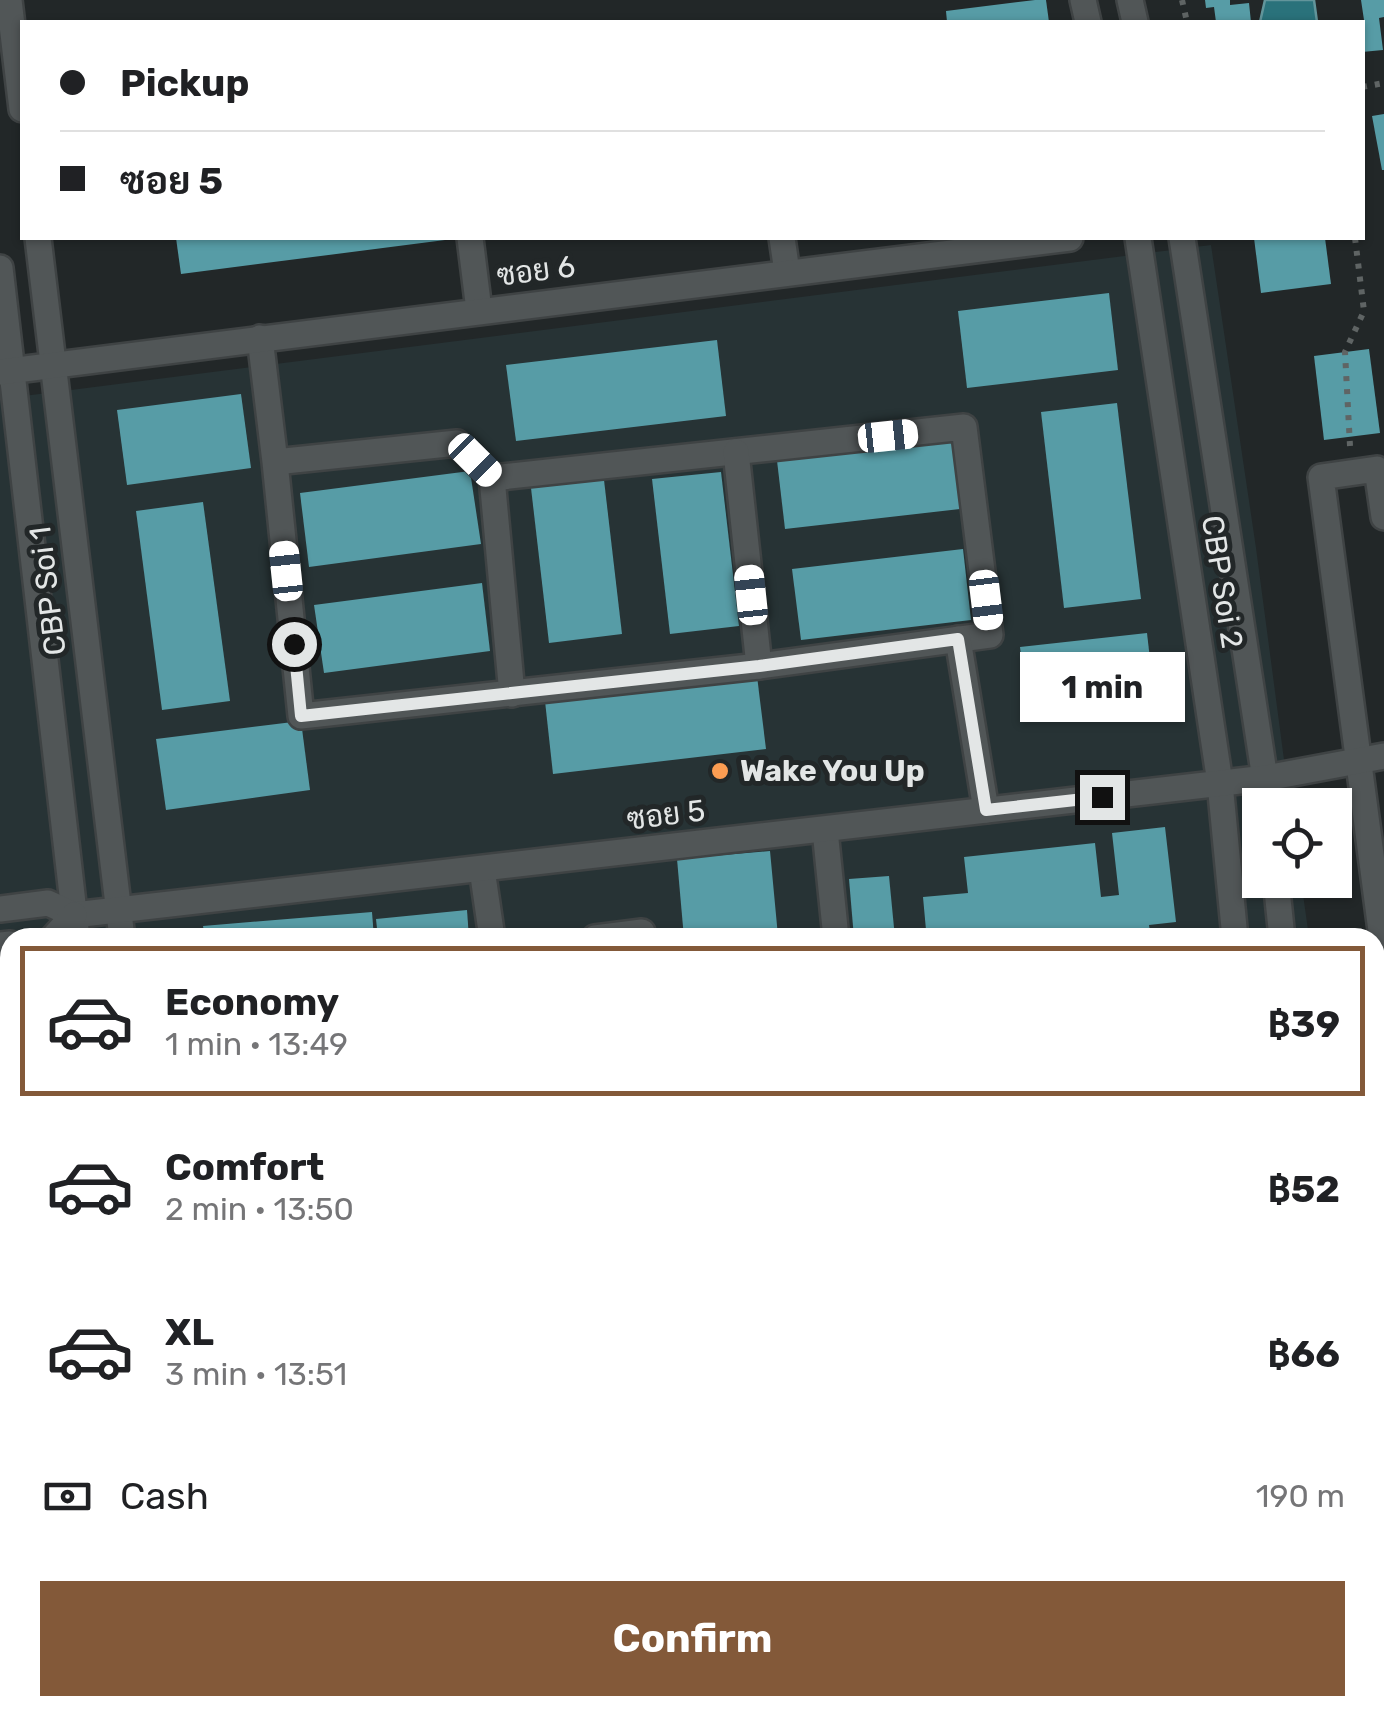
<!DOCTYPE html>
<html lang="en">
<head>
<meta charset="utf-8">
<style>
  :root { --surface:#fff; --page:#f6f6f6; --text:#202124; --muted:#757577; --line:#e0e0e0; --accent:#835939 }
  body { margin:0; font-family:Rubik,Sarabun,sans-serif; background:var(--page); color:var(--text); height:100vh; display:flex; flex-direction:column; font-size:38px; white-space:nowrap }
  * { box-sizing:border-box; margin:0 }
  p { font-size:32px; color:var(--muted) }
  .icon { flex:none; width:55px; height:55px; fill:none; stroke:currentColor; stroke-width:2; stroke-linecap:round; stroke-linejoin:round }
  .map { position:relative; flex:1; overflow:hidden }
  .drawer { position:absolute; left:0px; top:928px; width:1385px; height:788px; display:flex; flex-direction:column; background:var(--surface); border-radius:30px 30px 0 0; box-shadow:0 2px 8px #0004 }
  .drawer>* { flex:none }
  .top-card { position:absolute; left:20px; top:20px; width:1345px; height:220px; border-radius:0px; box-shadow:0 2px 8px #0004; display:grid; align-content:center; height:220px; padding:0 40px; background:var(--surface) }
  .fabs { position:absolute; left:1242px; top:788px; display:grid; gap:20px }
  .fabs a { display:grid; place-items:center; width:110px; height:110px; border-radius:0px; background:var(--surface); box-shadow:0 2px 8px #0004; font-size:50px }
  .end { position:absolute; width:45px; height:45px; margin:-22px; border:12px solid #e3e6e6; background:#111; box-shadow:0 0 0 5px #111 }
  .from { border-radius:50% }
  .bubble { position:absolute; height:70px; border-radius:0px; background:var(--surface); box-shadow:0 2px 8px #0004; font-size:32px; font-weight:700; line-height:70px; text-align:center }
  .car { position:absolute; width:30px; height:60px; margin:-30px -15px; border-radius:12px; box-shadow:0 0 8px 2px #0007; background:linear-gradient(#fff 24%,#345 0 40%,#fff 0 76%,#345 0 86%,#fff 0) }
  .top-card b { display:flex; align-items:center; gap:35px; height:95px; font-size:38px }
  .top-card b+b { border-top:2px solid var(--line) }
  .top-card i { width:25px; height:25px; background:var(--text) }
  ul { padding:18px 0 0; list-style:none }
  li { display:flex; align-items:center; gap:30px; height:150px; margin:0 20px 15px; padding:0 20px; border:5px solid transparent; border-radius:0px }
  li div { flex:1 }
  li b { display:block; font-size:38px }
  li em { font-style:normal; font-weight:700 }
  li.selected { border-color:var(--accent) }
  li>.icon { width:90px; height:90px; stroke-width:1.5 }
  .pay { display:flex; align-items:center; gap:25px; height:110px; padding:0 40px; font-size:38px }
  .pay p { margin-inline-start:auto }
  .cta { display:flex; gap:20px; margin-top:auto; padding:20px 40px }
  .cta a { flex:1; height:115px; border-radius:0px; background:var(--accent); color:#fff; font-size:40px; font-weight:700; line-height:115px; text-align:center }
  .map>svg:first-child { display:block }
  .built { fill:#273335 }
  .water { fill:#2a727b; stroke:#62959b; stroke-width:2.5 }
  .building { fill:#579ca6 }
  .lines { fill:none; stroke-linecap:round; stroke-linejoin:round }
  .minor-casing { stroke:#3f4344; stroke-width:30 }
  .path { stroke:#5f6464; stroke-width:6; stroke-dasharray:5 8; stroke-linecap:butt }
  .minor { stroke:#515657; stroke-width:25 }
  .route { stroke:#e3e6e6; stroke-width:12 }
  .poi-dot { fill:#fc9d52; stroke:#222728; stroke-width:4 }
  .labels { text-anchor:middle; dominant-baseline:central; stroke-width:10; stroke-linejoin:round; paint-order:stroke }
  .street-label { font-size:30px; fill:#e3e6e6; stroke:#222728 }
  .poi-label { font-size:30px; font-weight:bold; fill:#e3e6e6; stroke:#222728; text-anchor:start }
</style>
</head>
<body>
<div class="map">
<svg width="1384" height="1713" viewBox="0 0 1384 1713">
  <rect width="100%" height="100%" fill="#222728"/>
  <path class="built" d="M1211,245L1256,548L1290,805H1260V880H1301L1309,937L10,938V1705H1225L1223,1713H0V399Z"/>
  <path class="water" d="M1265,0H1314L1317,22H1260Z"/>
  <g class="building">
    <path d="M1035,0H1046L1049,22H947L946,11Z"/>
    <path d="M1205,0H1230V5L1249,3L1251,22H1216L1214,7L1206,8Z"/>
    <path d="M1361,0H1384V17L1379,18L1383,50L1362,52L1364,20Z"/>
    <path d="M1384,114V170H1382L1372,116Z"/>
    <path d="M176,238H444L445,240L181,274Z"/>
    <path d="M1254,238H1325L1331,284L1261,293Z"/>
    <path d="M1109,293L1118,370L967,388L958,311Z"/>
    <path d="M717,340L726,416L516,441L506,365Z"/>
    <path d="M1369,349L1380,433L1324,440L1314,356Z"/>
    <path d="M241,394L251,468L127,485L117,410Z"/>
    <path d="M1117,403L1141,599L1064,608L1041,412Z"/>
    <path d="M951,432L960,509L785,529L776,452Z"/>
    <path d="M470,471L481,544L309,567L300,493Z"/>
    <path d="M721,472L739,626L670,634L652,479Z"/>
    <path d="M604,480L622,634L549,643L531,488Z"/>
    <path d="M203,502L230,701L162,710L136,511Z"/>
    <path d="M963,549L971,620L801,640L792,569Z"/>
    <path d="M482,583L490,651L324,673L314,605Z"/>
    <path d="M1147,633L1155,703L1029,718L1020,647Z"/>
    <path d="M756,668L766,749L553,774L544,692Z"/>
    <path d="M301,721L310,790L166,810L156,739Z"/>
    <path d="M1165,827L1176,922L1149,925L1151,938H913L912,931L926,930L923,897L968,893L964,857L1095,843L1101,897L1119,895L1112,833Z"/>
    <path d="M770,851L778,936L684,938L677,859Z"/>
    <path d="M889,876L895,938H854L849,879Z"/>
    <path d="M467,910L469,938H378L376,919Z"/>
    <path d="M372,912L374,938H205L203,926Z"/>
    <path d="M0,1083H3L10,1152V1378L0,1379Z"/>
    <path d="M10,1480V1705H73L74,1713H0V1481Z"/>
    <path d="M287,1705H454L455,1713H288Z"/>
  </g>
  <g class="lines">
    <defs>
      <g id="minor">
        <path d="M9,0L22,109"/>
        <path d="M1083,0L1088,22"/>
        <path d="M1130,0L1135,22"/>
        <path d="M38,238L122,938"/>
        <path d="M470,238L479,310"/>
        <path d="M782,238L787,272"/>
        <path d="M1138,238L1220,783L1235,938"/>
        <path d="M1182,238L1269,805"/>
        <path d="M0,268L77,938"/>
        <path d="M260,338L275,462L301,716L759,666L990,635L964,427L492,478L457,443L275,462"/>
        <path d="M0,372L1070,238"/>
        <path d="M736,452L759,666"/>
        <path d="M492,478L512,694"/>
        <path d="M1384,517L1377,469L1321,477L1384,953"/>
        <path d="M958,639L986,810"/>
        <path d="M825,830L836,938"/>
        <path d="M482,869L492,938"/>
        <path d="M1276,880L1282,938"/>
        <path d="M0,909L48,903L74,915L1266,778L1384,756"/>
        <path d="M53,938L74,915"/>
        <path d="M595,938L642,932V938"/>
        <path d="M0,945L10,944"/>
        <path d="M1375,1462L1384,1418"/>
        <path d="M164,1705L165,1713"/>
        <path d="M214,1705L215,1713"/>
        <path d="M462,1705L463,1713"/>
        <path d="M562,1705L565,1713"/>
        <path d="M1165,1713L1167,1705"/>
        <path d="M1206,1713L1208,1705"/>
        <path d="M1324,1713L1325,1705"/>
        <path d="M1381,1713L1384,1711"/>
      </g>
    </defs>
    <use href="#minor" class="minor-casing"/>
    <g class="path">
      <path d="M1182,0L1187,22"/>
      <path d="M1362,87L1384,83"/>
      <path d="M1350,446L1345,352L1364,311L1355,238"/>
    </g>
    <use href="#minor" class="minor"/>
  </g>
  <g class="lines">
    <path class="route" d="M294,644L301,716L759,666L958,639L986,810L1102,797"/>
  </g>
  <circle class="poi-dot" cx="720" cy="771" r="10"/>
  <g class="labels">
    <g class="street-label">
      <text transform="translate(536 271) rotate(-7)">ซอย 6</text>
      <text transform="translate(1222 582) rotate(81)">CBP Soi 2</text>
      <text transform="translate(48 591) rotate(-97)">CBP Soi 1</text>
      <text transform="translate(666 815) rotate(-7)">ซอย 5</text>
    </g>
    <g class="poi-label">
      <text x="740" y="771">Wake You Up</text>
    </g>
  </g>
</svg>
<div class="fabs">
<a><svg class="icon" aria-label="locate" viewBox="0 0 24 24"><circle cx="12" cy="12" r="6"/><path d="M12 2v4M12 18v4M2 12h4M18 12h4"/></svg></a>
</div>
<i class="end from" style="left:294px;top:644px"></i>
<i class="end" style="left:1102px;top:797px"></i>
<div class="bubble" style="left:1020px;top:652px;width:165px">1 min</div>
<i class="car" style="left:888px;top:436px;rotate:84deg"></i>
<i class="car" style="left:475px;top:460px;rotate:135deg"></i>
<i class="car" style="left:286px;top:571px;rotate:354deg"></i>
<i class="car" style="left:751px;top:595px;rotate:354deg"></i>
<i class="car" style="left:986px;top:600px;rotate:173deg"></i>
<div class="top-card">
<b><i class="from"></i>Pickup</b>
<b><i></i>ซอย 5</b>
</div>
<section class="drawer">
<ul>
<li class="selected"><svg class="icon" aria-label="car" viewBox="0 0 24 24"><path d="M5 17H2v-5l4-1 3-4h7l3 4 3 1v5h-3M9 17h6M6 11h13"/><circle cx="7" cy="17" r="2"/><circle cx="17" cy="17" r="2"/></svg><div><b>Economy</b><p>1 min · 13:49</p></div><em>฿39</em></li>
<li><svg class="icon" aria-label="car" viewBox="0 0 24 24"><path d="M5 17H2v-5l4-1 3-4h7l3 4 3 1v5h-3M9 17h6M6 11h13"/><circle cx="7" cy="17" r="2"/><circle cx="17" cy="17" r="2"/></svg><div><b>Comfort</b><p>2 min · 13:50</p></div><em>฿52</em></li>
<li><svg class="icon" aria-label="car" viewBox="0 0 24 24"><path d="M5 17H2v-5l4-1 3-4h7l3 4 3 1v5h-3M9 17h6M6 11h13"/><circle cx="7" cy="17" r="2"/><circle cx="17" cy="17" r="2"/></svg><div><b>XL</b><p>3 min · 13:51</p></div><em>฿66</em></li>
</ul>
<div class="pay"><svg class="icon" aria-label="cash" viewBox="0 0 24 24"><path d="M3 7h18v10H3z"/><circle cx="12" cy="12" r="2"/></svg>Cash<p>190 m</p></div>
<div class="cta"><a>Confirm</a></div>
</section>
</div>
</body>
</html>
